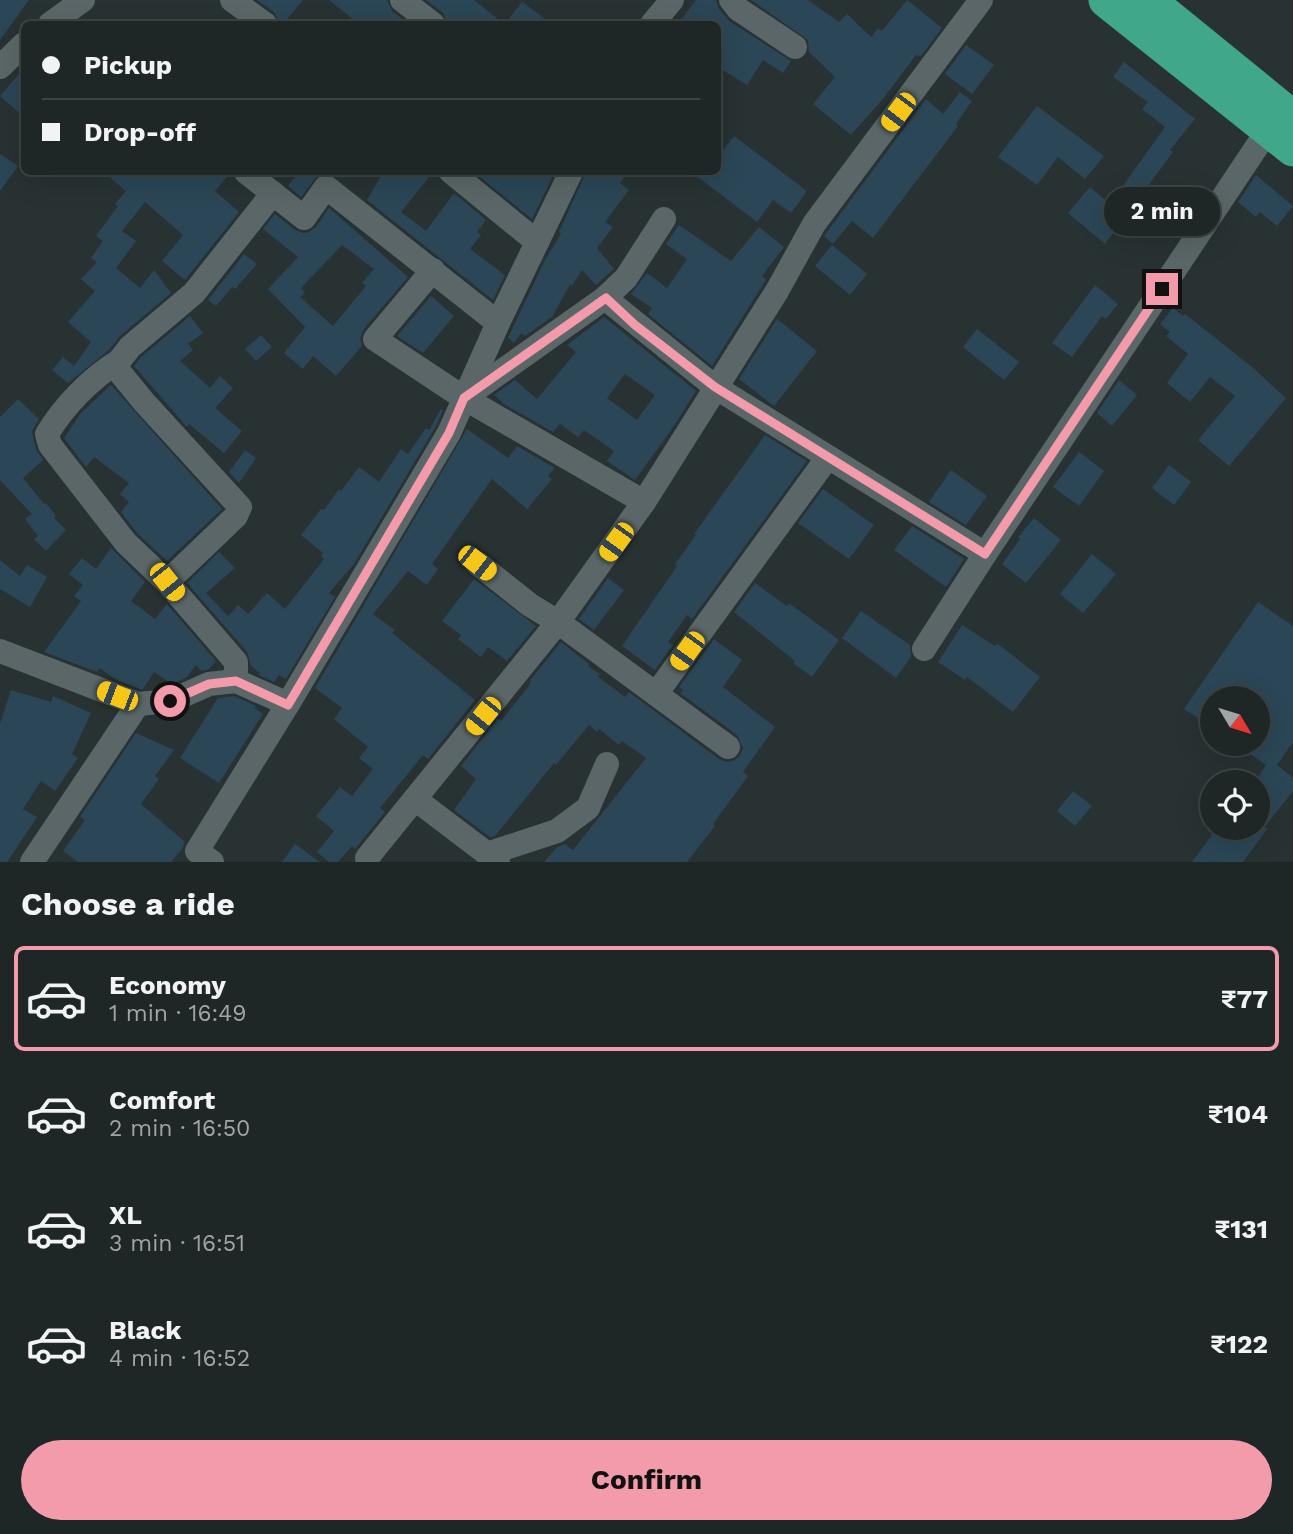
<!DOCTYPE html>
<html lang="en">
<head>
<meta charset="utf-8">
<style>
  :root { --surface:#1e2626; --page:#2b3232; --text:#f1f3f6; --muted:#a1a5a7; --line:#3c4343; --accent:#f39aab }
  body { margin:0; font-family:"Work Sans",sans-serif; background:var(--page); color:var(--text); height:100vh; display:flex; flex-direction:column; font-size:26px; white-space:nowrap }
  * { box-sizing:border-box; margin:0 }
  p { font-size:23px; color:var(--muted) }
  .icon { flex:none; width:38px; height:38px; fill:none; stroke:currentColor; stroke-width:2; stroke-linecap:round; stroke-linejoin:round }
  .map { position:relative; height:862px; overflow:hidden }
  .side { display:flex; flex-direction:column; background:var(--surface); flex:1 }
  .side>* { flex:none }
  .guide { position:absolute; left:21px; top:21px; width:700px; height:154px; border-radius:10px; box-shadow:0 7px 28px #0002,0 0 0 2px var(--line); display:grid; align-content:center; height:154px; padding:0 21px; background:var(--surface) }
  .needle { width:46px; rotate:128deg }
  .buttons { position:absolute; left:1200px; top:686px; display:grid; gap:14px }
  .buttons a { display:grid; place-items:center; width:70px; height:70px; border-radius:50%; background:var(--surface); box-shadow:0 7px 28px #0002,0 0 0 2px var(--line); font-size:35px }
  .end { position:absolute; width:32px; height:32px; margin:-16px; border:9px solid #f39aab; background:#111; box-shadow:0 0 0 4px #111 }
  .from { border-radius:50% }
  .bubble { position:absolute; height:49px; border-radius:24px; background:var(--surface); box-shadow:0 7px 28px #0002,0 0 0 2px var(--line); font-size:23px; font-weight:700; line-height:49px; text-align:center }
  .car { position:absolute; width:21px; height:42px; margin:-21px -10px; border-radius:9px; box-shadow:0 0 5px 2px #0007; background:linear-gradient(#f5c518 24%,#345 0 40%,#f5c518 0 76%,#345 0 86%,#f5c518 0) }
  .guide b { display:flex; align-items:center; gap:24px; height:66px; font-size:26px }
  .guide b+b { border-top:2px solid var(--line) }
  .guide i { width:18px; height:18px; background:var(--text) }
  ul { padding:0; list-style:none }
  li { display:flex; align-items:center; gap:21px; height:105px; margin:0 14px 10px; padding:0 7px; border:4px solid transparent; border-radius:10px }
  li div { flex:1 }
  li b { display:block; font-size:26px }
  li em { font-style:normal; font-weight:700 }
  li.on { border-color:var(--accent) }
  li>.icon { width:63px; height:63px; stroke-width:1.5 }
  h2 { padding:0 21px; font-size:32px; line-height:84px }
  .button { display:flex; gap:14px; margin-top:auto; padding:14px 21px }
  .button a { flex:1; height:80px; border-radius:42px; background:var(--accent); color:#111; font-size:28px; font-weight:700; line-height:80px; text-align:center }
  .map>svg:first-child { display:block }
  .building { fill:#2b4656; fill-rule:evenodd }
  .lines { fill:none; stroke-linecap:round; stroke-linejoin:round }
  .minor { stroke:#5a6667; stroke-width:24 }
  .highway { stroke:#41a78a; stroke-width:35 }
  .route { stroke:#f39aab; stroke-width:9 }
</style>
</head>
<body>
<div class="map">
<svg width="1293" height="862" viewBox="0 0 1293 862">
  <rect width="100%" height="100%" fill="#283233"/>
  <g class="building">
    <path d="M0,0H29L0,40Z"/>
    <path d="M257,0H303L283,24H280L274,12Z"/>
    <path d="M329,0H387L392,11L409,24H359Z"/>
    <path d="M426,0H474L504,24H448L443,13Z"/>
    <path d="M696,0H716L719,9L729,21L791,61L783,73L763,60L747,85L718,67V24H678Z"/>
    <path d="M751,0H808L839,22L847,14L871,37L878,28L882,31L907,0L942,28L921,56L916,55L882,100L851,135L813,104L835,77L809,52L808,40Z"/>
    <path d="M522,2L552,24H505Z"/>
    <path d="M966,45L994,65L972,94L945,74Z"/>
    <path d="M1124,62L1195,119L1170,150L1173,152L1105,244L1068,213L1090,187L1110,204L1165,127L1142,109L1148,102L1113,77Z"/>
    <path d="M24,68V117L0,96Z"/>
    <path d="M960,92L972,101L956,124L958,126L873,238L852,221L833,244L824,236L926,99L943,114Z"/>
    <path d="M1037,106L1104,156L1085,179L1058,157L1037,185L998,157Z"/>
    <path d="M734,136L807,191L791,213L773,200L757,222L691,172H718V157Z"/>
    <path d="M0,154L18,166L0,191Z"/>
    <path d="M103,172H231L215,191L239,212L185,280L162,261L183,235L145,202L122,231L136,241L116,268L140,288L154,270L171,293L120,336L109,350L68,383L52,370L63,357L74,366L91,342L68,322L95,291L81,279L97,262L91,258L103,241L96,236L118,206L115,204L126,191Z"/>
    <path d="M299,172H336L334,175L327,172L319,174L301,197L288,186Z"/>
    <path d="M383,172H433L401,212L426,231L454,193L486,220L477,232L481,235L470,249L505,275L493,300L367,200Z"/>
    <path d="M474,172H555L532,219Z"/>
    <path d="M586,172H628L620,183L629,190L605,222L613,227L597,248L614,269L596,285L582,270L572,286L570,284L552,317L525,336L521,333L514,343L508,338L545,260L561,234L559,232Z"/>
    <path d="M1256,175L1293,206L1277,226L1260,212L1256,217L1238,202Z"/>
    <path d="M329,208L408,277L364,329L360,338L362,346L336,376L313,356L303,369L284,353L305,327L268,289L298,257L263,229L275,214L295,230L303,233L309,232L316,227ZM342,245L374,269L362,283L366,286L333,326L300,297L305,293L301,288Z"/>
    <path d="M679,225L731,261L759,227L784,247L762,276L766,279L764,283L712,366L648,314L652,308L631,294L647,273L667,288L687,259L666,244Z"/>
    <path d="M832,245L867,274L850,295L815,266Z"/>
    <path d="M244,254L257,264L235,289L232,287L216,306L208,300Z"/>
    <path d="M1095,285L1118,304L1106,319L1102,316L1072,357L1052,343Z"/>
    <path d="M431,296L454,316L423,353L397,336Z"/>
    <path d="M1173,308L1183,316L1185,314L1252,367L1286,398L1229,466L1198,440L1235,396L1210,377L1190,402L1167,383L1188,354L1166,336L1170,332L1160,324Z"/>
    <path d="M190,316L203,333L188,344L193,350L180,361L210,388L220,376L233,388L215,408L242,431L224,453L189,424L187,427L134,366L141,357Z"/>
    <path d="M604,317L696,391L672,429L635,480L607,461L614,451L584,430L578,437L560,424L553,432L504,404L494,395L515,380L537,399L576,352L567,345ZM625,374L655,395L637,420L607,398Z"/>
    <path d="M777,319L817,351L774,406L739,379Z"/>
    <path d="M977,329L1019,362L1004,380L963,347Z"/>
    <path d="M261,335L272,347L256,361L245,349Z"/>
    <path d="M1119,380L1137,395L1112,426L1097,413Z"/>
    <path d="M111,385L222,509L167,561L137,533L121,512L129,502L120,494L129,483L94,457L86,467L64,438L81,413Z"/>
    <path d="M18,399L39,419L32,431L33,437L36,449L43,460L23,478L44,504L46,503L56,516L54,518L66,530L46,551L34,539L38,536L25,519L32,514L0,480V417Z"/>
    <path d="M441,409L443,410L436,426L354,564L329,593L335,597L286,679L279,675L274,682L259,675L260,673L251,666L247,652L187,583L219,552L235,568L206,593L228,616L238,605L248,614L267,593L285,609L324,559L321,556L323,553L301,535L321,509L324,510L339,489L341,491L359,467L379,482L401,449L408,454L426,428L429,430Z"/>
    <path d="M467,429L508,458L517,446L555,468L548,476L552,479L527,509L492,479L432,564L438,569L427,585L408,571L373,614L395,630L392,633L475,700L428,759L423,755L380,808L385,812L355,849L352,846L338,862H329L317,852L334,831L316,816L340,787L352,796L373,769L359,758L368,747L334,719L342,708L315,688Z"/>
    <path d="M765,435L807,461L692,619L687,615L668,642L673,645L655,670L622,646L677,566L675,564L696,535L694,534Z"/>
    <path d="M245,450L256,458L239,483L229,472Z"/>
    <path d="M1079,452L1104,471L1079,506L1053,487Z"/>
    <path d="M1169,465L1191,482L1174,505L1152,488Z"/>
    <path d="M951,470L987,496L966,525L929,502Z"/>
    <path d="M823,489L874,525L849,559L798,523Z"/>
    <path d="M1034,518L1061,540L1026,583L1002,564L1020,539L1018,537Z"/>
    <path d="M912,526L964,559L946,587L894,550Z"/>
    <path d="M111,548L145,582L131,601L155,619L167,604L216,661L209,669L202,671L196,665L187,677L172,684L154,672L143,689H140L115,679L100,668L97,672L44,652L81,601L74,596L83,585L69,574L82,558L96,569Z"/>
    <path d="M1092,554L1116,574L1083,613L1060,594Z"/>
    <path d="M0,560L20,576L27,565L47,577L30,607L0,589Z"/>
    <path d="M608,578L624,590L594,630L579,619Z"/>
    <path d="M474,579L536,626L507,661L488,647L481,657L458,639L461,635L442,621Z"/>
    <path d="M755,583L787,606L789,603L839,640L812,677L793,663L795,661L734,612Z"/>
    <path d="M1258,602L1293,626V742L1277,765L1293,778V791L1264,828H1268L1243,862H1192L1217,828H1225L1234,834L1239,828H1258V782L1261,779L1258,777L1266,765L1235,744H1258V698H1213V728L1184,709Z"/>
    <path d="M861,611L910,645L911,657L896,678L842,638Z"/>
    <path d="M962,625L995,646L997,643L1040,677L1013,712L967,677L965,680L938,662Z"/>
    <path d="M714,639L742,660L723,687L775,727L743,772L748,776L713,824L715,826L687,862H544L557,847L565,844L573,850L646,758L622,741L619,745L599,729L597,732L589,725L556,765L554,763L495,836L490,837L454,810L476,779L461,766L498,719L501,721L529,686L531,679L561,642L589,664L588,666L600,674L598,677L625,697L629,692L719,759L727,762L735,760L740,755L743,748L737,735L680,693L683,690L679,687Z"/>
    <path d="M11,690L51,702L53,696L91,713L72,754L78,758L55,791L41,781L23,809L37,817L7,862H0V724Z"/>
    <path d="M234,696L256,706L255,708L263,714L219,783L180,758L218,698Z"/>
    <path d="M136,733L174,750L155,776L159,779L141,804L185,842L182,849L171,862H78L63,851L85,820L80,817Z"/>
    <path d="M1073,791L1092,806L1075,826L1057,811Z"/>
    <path d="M295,844L320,862H282Z"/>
  </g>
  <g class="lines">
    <g class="minor">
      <path d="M232,0L265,24"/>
      <path d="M402,0L433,24"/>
      <path d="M731,0L738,9L795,47"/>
      <path d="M50,24L83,0"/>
      <path d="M652,24L672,0"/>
      <path d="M0,67L24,44"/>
      <path d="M246,172L304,218L326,187L498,323"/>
      <path d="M451,172L537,242"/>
      <path d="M433,270L375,339L464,398L605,298L626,278L664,219"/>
      <path d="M605,298L715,387L985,554L1268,130"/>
      <path d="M119,361C91,378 64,406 47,434L50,445L126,543L167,582L236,662V681"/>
      <path d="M464,398L644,502"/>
      <path d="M477,563L530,605L558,622L728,747"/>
      <path d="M167,582L236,516L240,507L144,402L117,369L119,361L130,347L194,293L273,193"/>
      <path d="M924,649L985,554"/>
      <path d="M0,651L138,704L171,701L209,684L236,681L288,704L449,433L498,323L571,172"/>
      <path d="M656,694L828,457"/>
      <path d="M415,799L498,862"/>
      <path d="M487,854L557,831L588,808L607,764"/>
      <path d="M367,858L558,622L644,502L777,291L814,224L981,0"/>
      <path d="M32,862L138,704"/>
      <path d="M212,862L197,851L288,704"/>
    </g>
    <g class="highway">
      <path d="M1106,0L1293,149"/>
      <path d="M1148,0L1293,118"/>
    </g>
  </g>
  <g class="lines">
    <path class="route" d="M170,701L209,684L236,681L288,705L449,433L464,398L606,298L635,325L715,387L985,554L1162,289"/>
  </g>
</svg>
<div class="buttons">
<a><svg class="needle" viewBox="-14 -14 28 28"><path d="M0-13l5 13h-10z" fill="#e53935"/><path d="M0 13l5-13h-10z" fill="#a1a5a7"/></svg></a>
<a><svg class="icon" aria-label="locate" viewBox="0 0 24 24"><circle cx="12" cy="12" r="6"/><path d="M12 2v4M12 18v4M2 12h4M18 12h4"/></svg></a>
</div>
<i class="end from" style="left:170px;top:701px"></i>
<i class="end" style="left:1162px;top:289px"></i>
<div class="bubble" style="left:1104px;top:187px;width:116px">2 min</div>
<i class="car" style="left:898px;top:112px;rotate:217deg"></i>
<i class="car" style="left:616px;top:542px;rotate:216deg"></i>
<i class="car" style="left:477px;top:563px;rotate:128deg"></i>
<i class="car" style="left:167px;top:582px;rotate:141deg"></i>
<i class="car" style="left:687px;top:651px;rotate:216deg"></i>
<i class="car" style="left:117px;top:696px;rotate:291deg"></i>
<i class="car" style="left:483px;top:716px;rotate:219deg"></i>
<div class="guide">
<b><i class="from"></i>Pickup</b>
<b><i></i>Drop-off</b>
</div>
</div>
<section class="side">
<h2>Choose a ride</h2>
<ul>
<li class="on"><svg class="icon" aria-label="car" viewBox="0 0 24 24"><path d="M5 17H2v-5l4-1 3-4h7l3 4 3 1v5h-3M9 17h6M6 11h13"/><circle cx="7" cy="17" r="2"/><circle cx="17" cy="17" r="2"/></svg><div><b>Economy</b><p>1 min · 16:49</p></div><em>₹77</em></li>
<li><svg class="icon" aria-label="car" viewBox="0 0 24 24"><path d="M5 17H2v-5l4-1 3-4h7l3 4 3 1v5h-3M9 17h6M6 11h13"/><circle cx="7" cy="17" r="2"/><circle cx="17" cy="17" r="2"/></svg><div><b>Comfort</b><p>2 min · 16:50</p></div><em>₹104</em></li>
<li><svg class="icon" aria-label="car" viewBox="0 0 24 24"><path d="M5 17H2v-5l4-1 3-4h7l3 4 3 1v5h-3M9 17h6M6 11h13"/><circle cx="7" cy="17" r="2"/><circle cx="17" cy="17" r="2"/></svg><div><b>XL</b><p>3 min · 16:51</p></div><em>₹131</em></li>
<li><svg class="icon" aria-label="car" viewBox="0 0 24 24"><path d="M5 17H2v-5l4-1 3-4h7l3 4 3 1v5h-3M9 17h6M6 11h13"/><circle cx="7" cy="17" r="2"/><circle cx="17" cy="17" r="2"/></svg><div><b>Black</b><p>4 min · 16:52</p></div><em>₹122</em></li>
</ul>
<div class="button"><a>Confirm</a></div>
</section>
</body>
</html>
